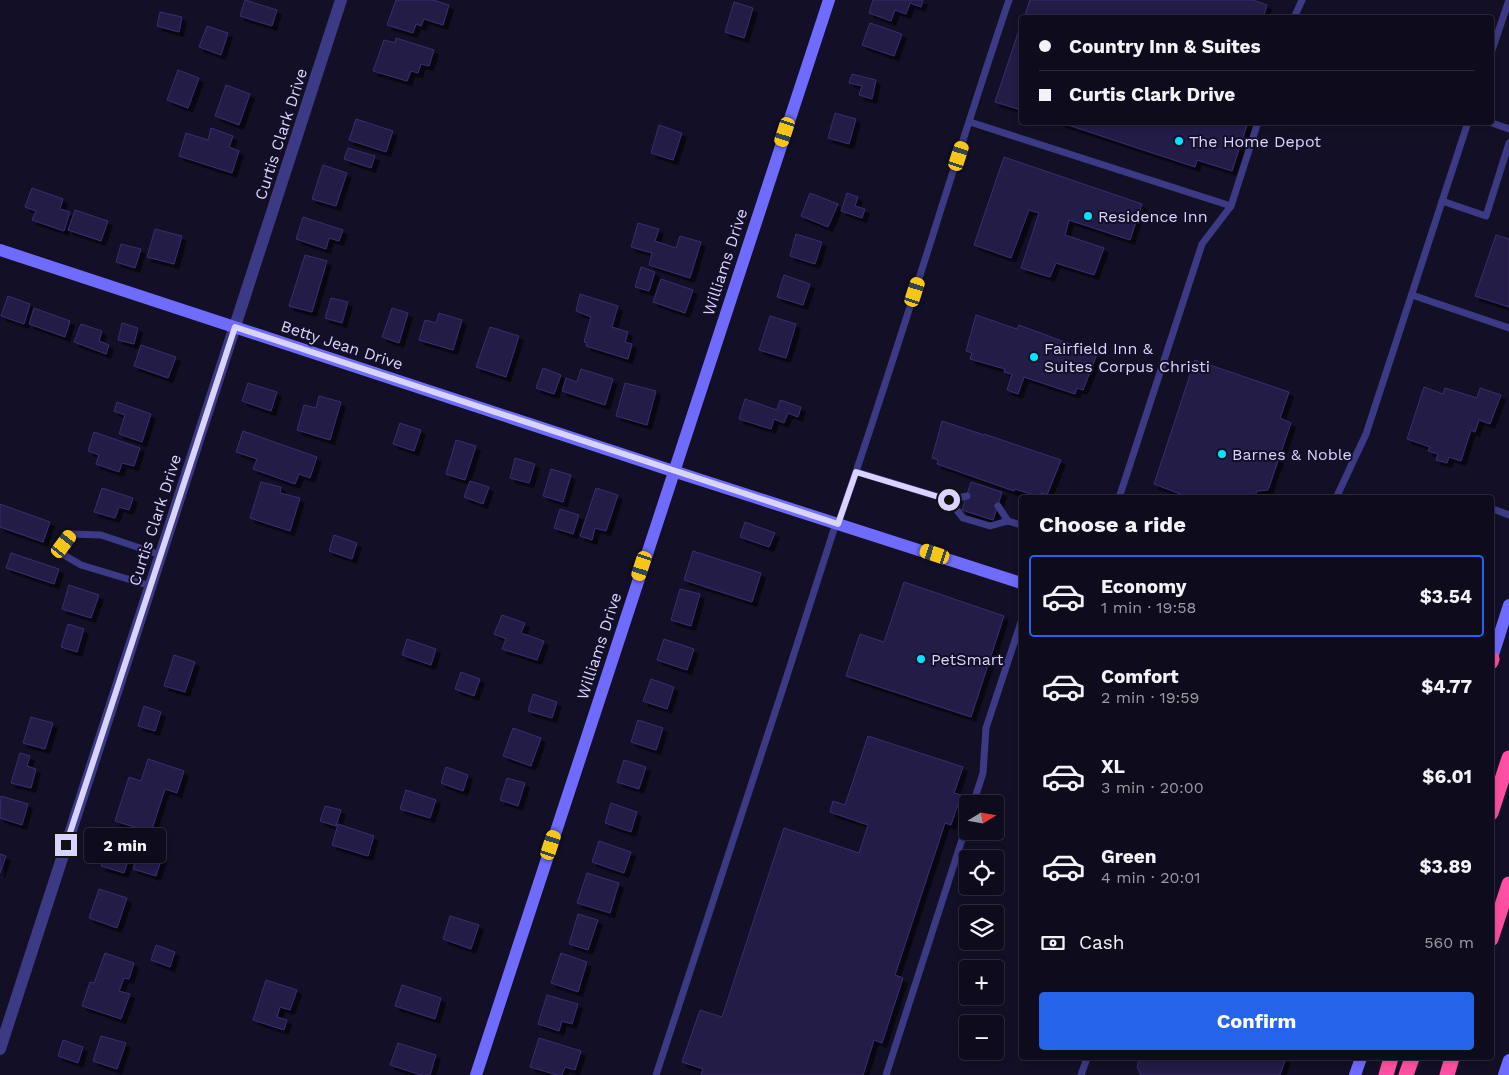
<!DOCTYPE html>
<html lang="en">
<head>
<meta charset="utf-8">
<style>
  :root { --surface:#0e0b1c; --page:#171425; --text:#f1f3f6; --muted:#9b9ba3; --line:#2e2b3b; --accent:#2563eb }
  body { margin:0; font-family:"Work Sans",sans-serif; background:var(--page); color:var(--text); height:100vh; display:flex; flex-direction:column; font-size:19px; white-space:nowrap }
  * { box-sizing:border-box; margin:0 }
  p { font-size:16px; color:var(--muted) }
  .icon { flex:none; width:28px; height:28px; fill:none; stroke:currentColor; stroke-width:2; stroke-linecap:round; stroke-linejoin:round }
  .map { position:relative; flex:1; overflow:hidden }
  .sheet { position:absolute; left:1019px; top:495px; width:475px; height:565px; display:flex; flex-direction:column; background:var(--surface); border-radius:5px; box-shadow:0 2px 8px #0003,0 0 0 1px var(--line) }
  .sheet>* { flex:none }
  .banner { position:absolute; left:1019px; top:15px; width:475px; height:110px; border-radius:5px; box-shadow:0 2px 8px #0003,0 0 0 1px var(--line); display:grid; align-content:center; height:110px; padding:0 20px; background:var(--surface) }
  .needle { width:32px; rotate:79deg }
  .fabs { position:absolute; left:959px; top:795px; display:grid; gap:10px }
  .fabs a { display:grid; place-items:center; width:45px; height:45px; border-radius:5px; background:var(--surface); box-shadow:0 2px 8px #0003,0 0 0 1px var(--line); font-size:25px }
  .end { position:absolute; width:22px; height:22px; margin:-11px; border:6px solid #d9d4ff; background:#111; box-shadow:0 0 0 2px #111 }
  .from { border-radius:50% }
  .bubble { position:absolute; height:35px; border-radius:5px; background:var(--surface); box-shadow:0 2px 8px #0003,0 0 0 1px var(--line); font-size:16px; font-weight:700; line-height:35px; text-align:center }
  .car { position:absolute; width:15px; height:30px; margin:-15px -8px; border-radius:6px; box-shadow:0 0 4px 1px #0007; background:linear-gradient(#f5c518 24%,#345 0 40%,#f5c518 0 76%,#345 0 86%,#f5c518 0) }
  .banner b { display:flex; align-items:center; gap:18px; height:48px; font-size:19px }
  .banner b+b { border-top:1px solid var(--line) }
  .banner i { width:12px; height:12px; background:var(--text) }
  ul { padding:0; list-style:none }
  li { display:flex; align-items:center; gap:15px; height:82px; margin:0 10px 8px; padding:0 10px; border:2px solid transparent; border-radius:5px }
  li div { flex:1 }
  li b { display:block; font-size:19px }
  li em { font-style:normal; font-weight:700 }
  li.selected { border-color:var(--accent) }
  li>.icon { width:45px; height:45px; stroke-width:1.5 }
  h2 { padding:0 20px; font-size:22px; line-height:60px }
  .pay { display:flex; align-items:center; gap:12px; height:55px; padding:0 20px; font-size:19px }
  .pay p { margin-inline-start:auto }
  .button { display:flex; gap:10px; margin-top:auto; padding:10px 20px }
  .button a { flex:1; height:58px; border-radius:5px; background:var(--accent); color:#fff; font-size:20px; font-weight:700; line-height:58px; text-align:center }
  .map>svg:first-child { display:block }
  .building { fill:#241b47; stroke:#3b2d73; filter:url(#shadow) }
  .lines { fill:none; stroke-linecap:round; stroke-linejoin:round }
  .lane { stroke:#3d3a85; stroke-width:7 }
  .street { stroke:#3d3a85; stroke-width:12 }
  .secondary { stroke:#6f6bff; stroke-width:12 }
  .highway { stroke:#ff4fa3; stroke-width:15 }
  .route { stroke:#d9d4ff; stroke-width:6 }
  .poi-dot { fill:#00e5ff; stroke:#130f26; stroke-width:2 }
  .labels { text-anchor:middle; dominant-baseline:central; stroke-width:4; stroke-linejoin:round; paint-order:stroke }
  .street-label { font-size:16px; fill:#d9d4ff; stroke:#130f26 }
  .poi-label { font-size:16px; fill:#d9d4ff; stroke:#130f26; text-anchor:start }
</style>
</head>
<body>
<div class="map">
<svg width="1509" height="1075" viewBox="0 0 1509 1075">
  <defs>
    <filter id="shadow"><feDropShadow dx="4.5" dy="4.5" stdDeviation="0" flood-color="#0009"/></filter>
  </defs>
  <rect width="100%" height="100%" fill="#130f26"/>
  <g class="building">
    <path d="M245,0L277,10L272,26L240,16Z"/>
    <path d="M396,0H433L449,5L443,25L424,19L421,26L416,24L413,33L387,25Z"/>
    <path d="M873,0H923L921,7L910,3L906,14L895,10L891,21L869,13Z"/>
    <path d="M1030,0H1253L1267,5L1263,18H1024Z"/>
    <path d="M734,2L753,8L744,38L725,32Z"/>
    <path d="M160,12L182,17L179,32L157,26Z"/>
    <path d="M870,23L902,34L894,56L862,45Z"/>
    <path d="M1021,24V110L995,102Z"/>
    <path d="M207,26L228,33L221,55L199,47Z"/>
    <path d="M396,38L434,50L429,66L421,64L418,73L411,71L407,81L373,71L384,40L395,43Z"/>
    <path d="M178,70L199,78L188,108L167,100Z"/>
    <path d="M852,74L876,80L872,99L859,95L862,86L849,83Z"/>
    <path d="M226,85L250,94L239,125L215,116Z"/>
    <path d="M835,113L856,119L849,144L828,138Z"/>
    <path d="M356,119L393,131L386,152L349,140Z"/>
    <path d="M1059,122H1248L1232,171L1197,160L1195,167Z"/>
    <path d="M659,125L682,133L673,160L651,153Z"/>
    <path d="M211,128L233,136L229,147L239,151L232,173L179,156L186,133L208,140Z"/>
    <path d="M348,148L375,156L371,168L344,159Z"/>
    <path d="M1004,157L1142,204L1130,240L1069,220L1065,235L1104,248L1094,275L1056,263L1050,277L1021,268L1039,213L1029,210L1011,258L974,245Z"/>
    <path d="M323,165L347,173L336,206L312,199Z"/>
    <path d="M32,188L63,199L60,209L70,212L64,231L32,220L36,211L25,207Z"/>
    <path d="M810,193L838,204L828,227L801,216Z"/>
    <path d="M847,193L858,197L855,206L865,209L862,218L841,211Z"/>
    <path d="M75,210L108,221L101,241L68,230Z"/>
    <path d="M303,217L343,230L339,241L329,238L326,249L296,239Z"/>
    <path d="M638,223L659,229L655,241L676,248L680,236L701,242L690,278L649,265L652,253L631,247Z"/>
    <path d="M155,229L182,236L174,264L147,257Z"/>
    <path d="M796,234L822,242L815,264L790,256Z"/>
    <path d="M1496,235L1509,239V307L1475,296Z"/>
    <path d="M121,244L141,249L135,268L116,262Z"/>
    <path d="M305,255L327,261L312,312L289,306Z"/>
    <path d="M641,267L655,272L649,291L635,287Z"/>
    <path d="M784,275L810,284L803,305L777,297Z"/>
    <path d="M661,279L693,290L685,313L653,302Z"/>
    <path d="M580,294L618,306L612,327L628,332L625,342L632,344L628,359L586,346L587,343L584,342L591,317L576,311Z"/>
    <path d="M8,296L30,304L24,324L1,316Z"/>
    <path d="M331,298L348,302L342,323L325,318Z"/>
    <path d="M34,308L70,321L65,337L29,324Z"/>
    <path d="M392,308L408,313L399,343L382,337Z"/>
    <path d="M439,313L462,320L453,350L419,340L425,320L436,323Z"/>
    <path d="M976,315L1017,329L1019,325L1097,354L1083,390L1077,388L1075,394L1024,377L1018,394L1007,390L1012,374L1004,372L1005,369L970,359L972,353L966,351Z"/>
    <path d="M770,316L796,324L786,358L759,350Z"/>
    <path d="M122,323L138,328L134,344L118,340Z"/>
    <path d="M81,324L102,331L99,341L109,345L106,354L74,342Z"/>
    <path d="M490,327L519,336L506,377L476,367Z"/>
    <path d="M141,345L176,357L168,378L134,366Z"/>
    <path d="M1195,360L1289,392L1280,418L1291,423L1268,490L1257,491L1254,498H1191L1154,484Z"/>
    <path d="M543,368L561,375L554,394L536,388Z"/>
    <path d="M581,369L613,379L605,405L562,391L566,378L577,382Z"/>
    <path d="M248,383L277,392L271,411L242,401Z"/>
    <path d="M625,383L656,391L647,425L616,416Z"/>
    <path d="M1424,387L1443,394L1445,388L1477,398L1480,388L1501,395L1490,424L1479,420L1475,432L1471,430L1461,461L1449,457L1447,463L1436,460L1438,454L1428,451L1430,447L1407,439Z"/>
    <path d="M319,396L341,402L330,440L297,430L304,405L316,408Z"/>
    <path d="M745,399L777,410L780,400L801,407L798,417L788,413L784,423L774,419L771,429L739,419Z"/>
    <path d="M117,402L151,414L142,442L119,434L125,415L114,411Z"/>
    <path d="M942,421L984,435V434L1061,460L1047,495L1041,493L1040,497L1015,489L1014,491L937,464L938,460L932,458Z"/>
    <path d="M400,423L421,430L414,451L393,444Z"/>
    <path d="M243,431L317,457L310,478L299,474L295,484L253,469L257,459L236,452Z"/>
    <path d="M94,432L140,448L134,466L122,463L119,472L96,464L99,455L88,451Z"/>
    <path d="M456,440L476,446L465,480L446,474Z"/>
    <path d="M515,458L535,464L529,483L510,478Z"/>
    <path d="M551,469L571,475L563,502L543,496Z"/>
    <path d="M470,481L489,487L483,504L464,497Z"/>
    <path d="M261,482L281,487L280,493L300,498L290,531L250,518Z"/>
    <path d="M971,482L1002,492L993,520L962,510Z"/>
    <path d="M102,488L133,498L129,510L119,507L115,518L94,512Z"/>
    <path d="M596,488L618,495L606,531L595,528L592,540L580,536Z"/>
    <path d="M0,504L50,522L43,542L0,527Z"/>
    <path d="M560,509L579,515L573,534L554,528Z"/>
    <path d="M745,522L775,533L769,547L740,537Z"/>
    <path d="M334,535L357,543L352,559L329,551Z"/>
    <path d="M693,551L761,573L752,602L684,580Z"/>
    <path d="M11,553L59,569L54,584L6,568Z"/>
    <path d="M904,582L1004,616L971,717L846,676L860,634L884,642Z"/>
    <path d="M69,585L99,595L91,618L62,609Z"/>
    <path d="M680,589L700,594L691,626L671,620Z"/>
    <path d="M502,615L525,623L521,633L544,641L537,660L502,649L506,639L494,634Z"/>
    <path d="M68,624L84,629L77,652L61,647Z"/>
    <path d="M407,639L436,649L431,665L402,655Z"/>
    <path d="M664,639L694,649L687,670L657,660Z"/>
    <path d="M174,655L195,662L185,692L164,686Z"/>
    <path d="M461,672L480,679L474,696L455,689Z"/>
    <path d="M651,679L674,687L667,709L643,701Z"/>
    <path d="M533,694L557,702L552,718L528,711Z"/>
    <path d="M144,706L161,712L155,731L138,726Z"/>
    <path d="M31,717L53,723L45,749L23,743Z"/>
    <path d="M638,720L663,728L656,750L631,742Z"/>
    <path d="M513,728L541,738L531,766L503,756Z"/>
    <path d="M868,736L963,767L954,793L961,795L951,825L945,823L895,975L903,978L882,1043L874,1040L863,1075H701L703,1069L682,1062L700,1010L722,1017L784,828L859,853L868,825L830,812L833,801L845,805Z"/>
    <path d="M20,753L30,756L27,766L36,769L31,788L11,783Z"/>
    <path d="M148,759L184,771L177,793L165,789L151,832L115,821L129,777L141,781Z"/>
    <path d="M624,760L646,767L639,789L617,782Z"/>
    <path d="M446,767L468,775L463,791L441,783Z"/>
    <path d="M507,778L525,783L518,806L500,800Z"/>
    <path d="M406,790L436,800L430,818L400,809Z"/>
    <path d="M1,796L28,804L22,825L0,818Z"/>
    <path d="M611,803L637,812L631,832L605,823Z"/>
    <path d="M325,806L341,810L336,826L320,821Z"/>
    <path d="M338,824L374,836L368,856L332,845Z"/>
    <path d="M112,832L135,840L124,873L101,866Z"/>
    <path d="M599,841L631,852L624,873L592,862Z"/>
    <path d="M139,849L162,857L156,876L133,869Z"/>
    <path d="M0,854L6,856L0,873Z"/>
    <path d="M587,873L619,883L610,913L577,903Z"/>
    <path d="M99,889L127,898L117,928L89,918Z"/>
    <path d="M578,914L598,920L588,950L569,944Z"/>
    <path d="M450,916L479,925L471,949L443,939Z"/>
    <path d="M156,945L175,952L170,967L151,960Z"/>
    <path d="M105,953L134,963L129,979L124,978L119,991L130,994L121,1019L82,1006L90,982L94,983Z"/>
    <path d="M561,953L587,962L578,992L551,983Z"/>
    <path d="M266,980L297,990L290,1010L280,1007L277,1017L287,1020L284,1030L253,1020Z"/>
    <path d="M402,985L441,998L435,1019L395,1006Z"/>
    <path d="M547,995L578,1004L572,1024L562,1021L559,1031L538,1024Z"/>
    <path d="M101,1036L126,1043L117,1069L93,1061Z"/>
    <path d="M539,1038L581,1051L575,1070L565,1067L562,1075H557L530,1067Z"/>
    <path d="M63,1040L83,1047L78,1063L58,1056Z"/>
    <path d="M398,1043L436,1055L430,1075H421L390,1065Z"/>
    <path d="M1140,1058H1286L1280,1075H1141L1137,1067Z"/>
  </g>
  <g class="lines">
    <g class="lane">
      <path d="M1294,18L1302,0"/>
      <path d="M1491,53L1509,0"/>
      <path d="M970,122L1231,206"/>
      <path d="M1489,122L1509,129"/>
      <path d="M1442,201L1486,216L1509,143"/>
      <path d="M1412,295L1509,328"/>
      <path d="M857,472L949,500L963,518L990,526L1008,521L1021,525"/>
      <path d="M1119,498L1202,244L1231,206L1258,122"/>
      <path d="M1336,498L1366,434L1468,122"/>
      <path d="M949,500L967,496"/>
      <path d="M998,506L1008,521"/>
      <path d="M1496,510L1509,515"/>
      <path d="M838,524C899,350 950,174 1009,0"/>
      <path d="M151,586L81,565L64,555V544L71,534L101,535L161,555"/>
      <path d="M973,804L983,773L986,728L1021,622"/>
      <path d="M656,1075L784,685L836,523"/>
      <path d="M886,1075L968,821"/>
      <path d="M1081,1075L1087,1058"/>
    </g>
    <path class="street" d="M0,1049L341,0"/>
    <g class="secondary">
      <path d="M0,250L673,471L1021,583"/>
      <path d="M1491,661L1509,605"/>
      <path d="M476,1075L829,0"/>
      <path d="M1355,1075L1361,1058"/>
      <path d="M1504,1075L1509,1060"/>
    </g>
    <g class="highway">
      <path d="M1491,662L1492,659"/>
      <path d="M1491,813L1509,758"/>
      <path d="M1491,939L1509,884"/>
      <path d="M1386,1075L1391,1058"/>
      <path d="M1406,1075L1412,1058"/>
      <path d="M1447,1075L1452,1058"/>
    </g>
  </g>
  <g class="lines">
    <path class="route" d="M66,845L235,327L838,524L856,472L949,500"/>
  </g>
  <g class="poi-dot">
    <circle cx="1179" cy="141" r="5"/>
    <circle cx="1088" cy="216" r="5"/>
    <circle cx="1034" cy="357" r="5"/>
    <circle cx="1222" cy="454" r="5"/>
    <circle cx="921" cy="659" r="5"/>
  </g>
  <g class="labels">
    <g class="street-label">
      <text transform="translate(281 134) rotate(-72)">Curtis Clark Drive</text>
      <text transform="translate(725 262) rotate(-72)">Williams Drive</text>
      <text transform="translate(342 345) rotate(18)">Betty Jean Drive</text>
      <text transform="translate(155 520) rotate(-72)">Curtis Clark Drive</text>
      <text transform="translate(599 646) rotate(-72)">Williams Drive</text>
    </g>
    <g class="poi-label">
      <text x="1189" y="141">The Home Depot</text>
      <text x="1098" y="216">Residence Inn</text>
      <text x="1044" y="348">Fairfield Inn &amp;<tspan x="1044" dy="18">Suites Corpus Christi</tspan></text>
      <text x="1232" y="454">Barnes &amp; Noble</text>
      <text x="931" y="659">PetSmart</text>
    </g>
  </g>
</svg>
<div class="fabs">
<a><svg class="needle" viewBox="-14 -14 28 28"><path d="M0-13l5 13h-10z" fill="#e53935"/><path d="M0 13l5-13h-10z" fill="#9b9ba3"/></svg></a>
<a><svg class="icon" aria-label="locate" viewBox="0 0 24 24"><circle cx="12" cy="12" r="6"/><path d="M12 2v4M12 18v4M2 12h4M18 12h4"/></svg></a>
<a><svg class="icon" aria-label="layers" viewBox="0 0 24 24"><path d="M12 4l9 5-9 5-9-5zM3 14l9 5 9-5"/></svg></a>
<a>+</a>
<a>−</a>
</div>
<i class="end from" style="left:949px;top:500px"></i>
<i class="end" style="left:66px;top:845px"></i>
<div class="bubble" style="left:84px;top:828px;width:82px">2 min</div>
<i class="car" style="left:785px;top:132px;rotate:198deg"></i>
<i class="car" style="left:959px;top:156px;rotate:18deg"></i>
<i class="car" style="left:915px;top:292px;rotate:18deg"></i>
<i class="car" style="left:64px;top:544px;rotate:37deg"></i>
<i class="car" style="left:935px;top:554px;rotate:288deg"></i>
<i class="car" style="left:642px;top:566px;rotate:198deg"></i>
<i class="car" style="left:551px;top:845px;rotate:18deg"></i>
<div class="banner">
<b><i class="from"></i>Country Inn &amp; Suites</b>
<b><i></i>Curtis Clark Drive</b>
</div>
<section class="sheet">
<h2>Choose a ride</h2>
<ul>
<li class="selected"><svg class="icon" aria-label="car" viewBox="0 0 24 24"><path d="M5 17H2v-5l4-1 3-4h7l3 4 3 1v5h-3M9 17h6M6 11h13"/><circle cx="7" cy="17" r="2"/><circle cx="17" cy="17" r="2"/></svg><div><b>Economy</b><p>1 min · 19:58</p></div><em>$3.54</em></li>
<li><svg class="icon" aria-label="car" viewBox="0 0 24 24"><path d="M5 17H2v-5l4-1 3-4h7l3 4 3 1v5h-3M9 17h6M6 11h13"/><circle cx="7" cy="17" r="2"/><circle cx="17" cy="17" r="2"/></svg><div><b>Comfort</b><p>2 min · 19:59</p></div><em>$4.77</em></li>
<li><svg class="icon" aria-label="car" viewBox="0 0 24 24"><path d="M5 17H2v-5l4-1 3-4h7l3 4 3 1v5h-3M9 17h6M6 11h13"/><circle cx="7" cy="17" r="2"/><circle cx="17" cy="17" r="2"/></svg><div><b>XL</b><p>3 min · 20:00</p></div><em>$6.01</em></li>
<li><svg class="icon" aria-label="car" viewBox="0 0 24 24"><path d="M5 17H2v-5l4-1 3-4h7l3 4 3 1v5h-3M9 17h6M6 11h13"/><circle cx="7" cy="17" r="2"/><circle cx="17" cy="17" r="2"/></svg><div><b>Green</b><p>4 min · 20:01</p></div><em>$3.89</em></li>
</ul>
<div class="pay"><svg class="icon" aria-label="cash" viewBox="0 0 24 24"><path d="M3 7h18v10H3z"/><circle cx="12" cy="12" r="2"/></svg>Cash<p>560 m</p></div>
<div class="button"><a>Confirm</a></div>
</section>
</div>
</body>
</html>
